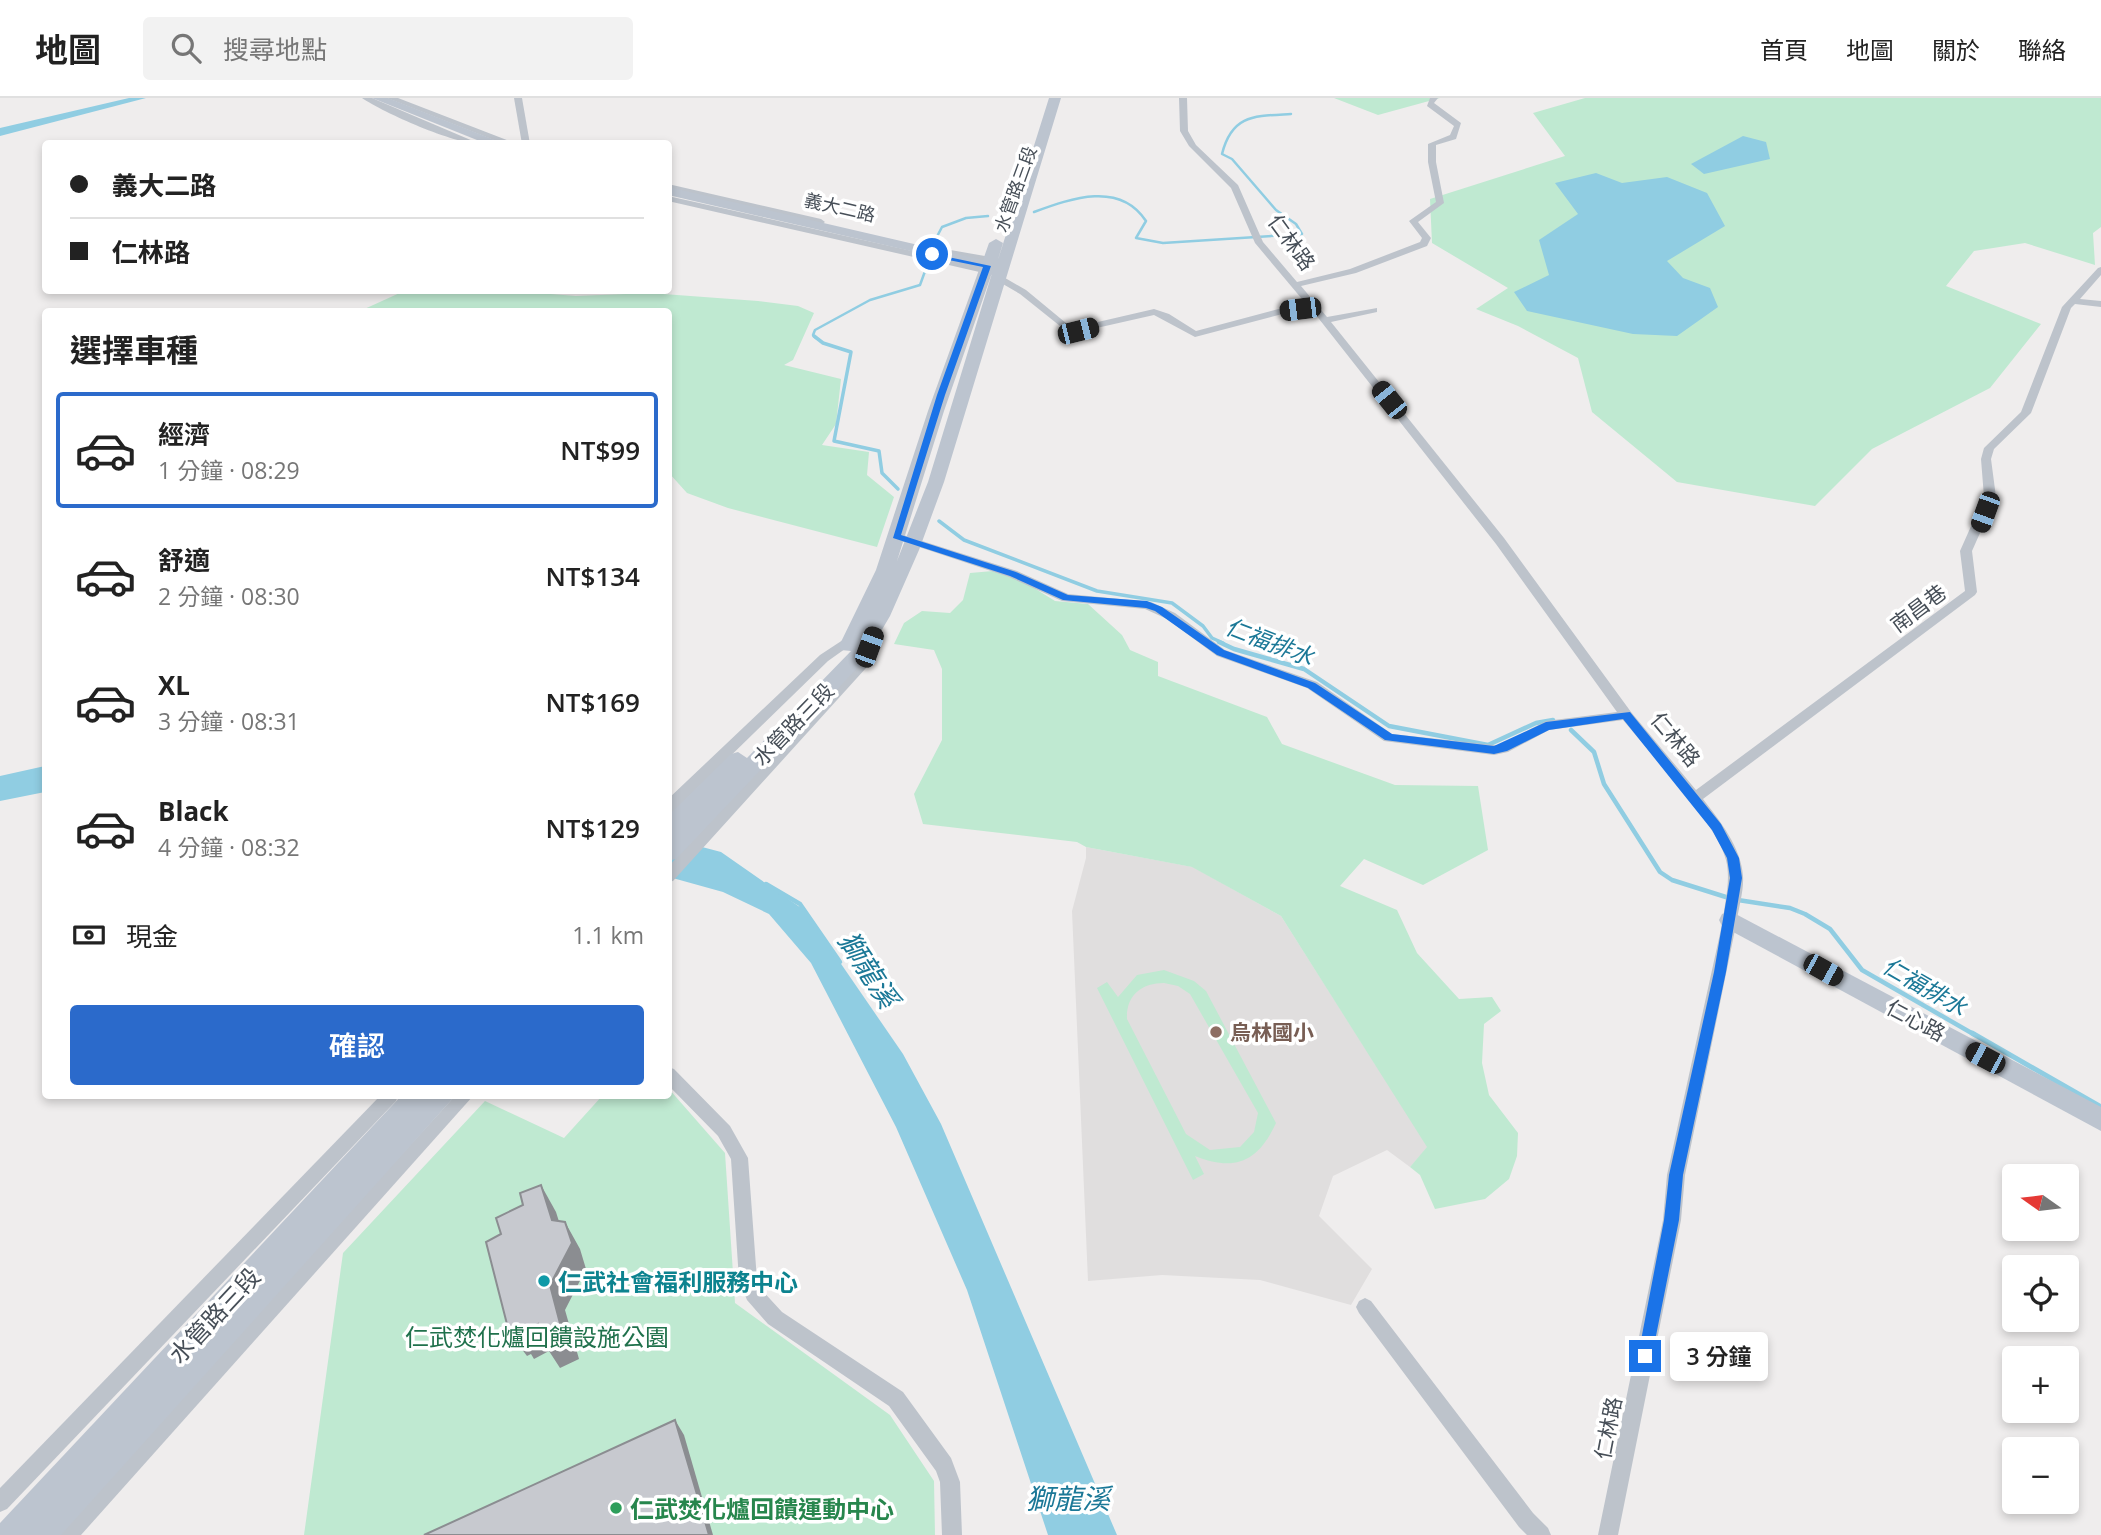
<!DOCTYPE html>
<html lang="zh-TW">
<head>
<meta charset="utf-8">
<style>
  :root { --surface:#fff; --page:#f2f2f2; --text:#222; --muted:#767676; --line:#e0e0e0; --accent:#2b6acb }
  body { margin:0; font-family:"Open Sans","Noto Sans TC",sans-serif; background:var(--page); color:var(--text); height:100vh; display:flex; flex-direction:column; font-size:26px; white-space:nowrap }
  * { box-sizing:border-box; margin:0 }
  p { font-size:23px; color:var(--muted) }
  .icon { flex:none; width:38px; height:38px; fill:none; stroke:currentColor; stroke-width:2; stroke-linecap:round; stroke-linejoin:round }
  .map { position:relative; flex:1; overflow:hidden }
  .side { position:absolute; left:42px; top:210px; width:630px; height:791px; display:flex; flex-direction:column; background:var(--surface); border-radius:7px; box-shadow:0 4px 10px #0003 }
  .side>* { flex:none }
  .guide { position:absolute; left:42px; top:42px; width:630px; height:154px; border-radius:7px; box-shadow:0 4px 10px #0003; display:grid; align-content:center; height:154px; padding:0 28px; background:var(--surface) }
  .needle { width:46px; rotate:284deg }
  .fabs { position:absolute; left:2002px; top:1066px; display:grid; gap:14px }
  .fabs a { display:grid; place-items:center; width:77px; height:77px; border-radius:7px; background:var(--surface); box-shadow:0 4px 10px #0003; font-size:35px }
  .end { position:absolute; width:32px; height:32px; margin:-16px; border:9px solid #1a73e8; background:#fff; box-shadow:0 0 0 4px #fff }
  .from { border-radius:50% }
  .bubble { position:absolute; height:49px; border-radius:7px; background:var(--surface); box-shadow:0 4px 10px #0003; font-size:23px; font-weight:600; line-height:49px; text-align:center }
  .car { position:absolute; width:21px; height:42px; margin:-21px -10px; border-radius:9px; box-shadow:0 0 5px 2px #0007; background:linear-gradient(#222 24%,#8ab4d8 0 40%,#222 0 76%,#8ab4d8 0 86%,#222 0) }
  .guide b { display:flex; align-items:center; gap:24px; height:66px; font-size:26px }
  .guide b+b { border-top:2px solid var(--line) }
  .guide i { width:18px; height:18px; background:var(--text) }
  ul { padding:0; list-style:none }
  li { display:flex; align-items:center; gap:21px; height:116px; margin:0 14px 10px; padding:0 14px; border:4px solid transparent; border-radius:7px }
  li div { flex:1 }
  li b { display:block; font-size:26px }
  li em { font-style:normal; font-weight:600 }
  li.active { border-color:var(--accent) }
  li>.icon { width:63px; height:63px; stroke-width:1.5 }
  h2 { padding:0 28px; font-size:32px; line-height:84px }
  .pay { display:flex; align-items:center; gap:18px; height:77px; padding:0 28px; font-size:26px }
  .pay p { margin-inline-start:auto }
  .primary-button { display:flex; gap:14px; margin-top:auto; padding:14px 28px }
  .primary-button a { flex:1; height:80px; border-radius:7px; background:var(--accent); color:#fff; font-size:28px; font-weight:600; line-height:80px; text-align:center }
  header { display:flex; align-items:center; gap:42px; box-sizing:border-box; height:98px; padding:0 35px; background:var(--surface); border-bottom:2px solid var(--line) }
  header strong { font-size:33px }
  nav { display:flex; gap:38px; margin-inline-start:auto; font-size:24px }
  .search { width:490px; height:63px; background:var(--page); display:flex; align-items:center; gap:18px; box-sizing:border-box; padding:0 24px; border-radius:7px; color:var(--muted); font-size:26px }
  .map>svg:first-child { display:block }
  .education { fill:#e0dede }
  .green { fill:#bfe9d1; fill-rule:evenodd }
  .water { fill:#90cde2 }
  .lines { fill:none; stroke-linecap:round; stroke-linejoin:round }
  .stream-far3 { stroke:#90cde2; stroke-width:2.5 }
  .stream-far2 { stroke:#90cde2; stroke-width:3.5 }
  .stream-far1 { stroke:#90cde2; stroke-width:4.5 }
  .stream { stroke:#90cde2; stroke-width:5 }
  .street { fill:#bdc3cb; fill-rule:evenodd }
  .secondary { fill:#bcc4cf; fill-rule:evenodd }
  .shaded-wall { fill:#8b8d91 }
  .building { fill:#c7c9cf; stroke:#8b8d91; stroke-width:2 }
  .route { fill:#1a73e8 }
  .education-dot { fill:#8d6e63; stroke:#fff; stroke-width:2.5 }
  .culture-dot { fill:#0f9aa8; stroke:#fff; stroke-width:2.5 }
  .leisure-dot { fill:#2e9e5b; stroke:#fff; stroke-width:2.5 }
  .labels { text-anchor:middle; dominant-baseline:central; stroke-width:7; stroke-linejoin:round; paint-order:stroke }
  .far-street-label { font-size:18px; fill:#474f58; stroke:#fff }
  .street-label { font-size:21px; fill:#474f58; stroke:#fff }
  .education-label { font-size:21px; font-weight:bold; fill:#785e54; stroke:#fff; text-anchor:start }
  .water-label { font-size:23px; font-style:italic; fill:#1b7897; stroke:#fff }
  .near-culture-label { font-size:24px; font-weight:bold; fill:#0d838f; stroke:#fff; text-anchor:start }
  .near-street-label { font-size:24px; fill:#474f58; stroke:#fff }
  .near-park-label { font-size:24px; fill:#20714c; stroke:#fff }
  .near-leisure-label { font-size:24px; font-weight:bold; fill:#27864d; stroke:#fff; text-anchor:start }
  .near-water-label { font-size:28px; font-style:italic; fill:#1b7897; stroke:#fff }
</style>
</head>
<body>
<header>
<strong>地圖</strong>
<div class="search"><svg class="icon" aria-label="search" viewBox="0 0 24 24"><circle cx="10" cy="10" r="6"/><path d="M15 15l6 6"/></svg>搜尋地點</div>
<nav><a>首頁</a><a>地圖</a><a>關於</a><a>聯絡</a></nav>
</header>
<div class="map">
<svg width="2101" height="1437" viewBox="0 0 2101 1437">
  <rect width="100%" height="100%" fill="#efeded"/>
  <path class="education" d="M1086,749L1193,769L1281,818L1428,1049L1410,1069L1387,1052L1333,1078L1319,1118L1372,1171L1351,1207L1260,1182L1162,1177L1088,1183L1072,813L1086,760Z"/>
  <g class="green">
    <path d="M1334,0H1440L1378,17Z"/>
    <path d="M1585,0H2101V129L2093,135L2095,167L2025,145L1974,153L1946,188L2041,226L1990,290L1872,351L1815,408L1677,384L1592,314L1578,260L1518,228L1476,211L1508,190L1432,145L1430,101L1565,58L1533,15Z"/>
    <path d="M513,193L576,198L650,195L758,203L798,208L814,215L793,262L784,267L841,281L836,326L822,347L869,354L867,377L894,399L877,449L728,410L687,395L669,375L668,214L360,213L404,193Z"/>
    <path d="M993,473L1026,485L1055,503L1088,506L1122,537L1130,552L1158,564V578L1267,619L1282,646L1395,687L1478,688L1488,752L1423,787L1364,761L1340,788L1397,812L1417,855L1459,901L1492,899L1501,913L1484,926L1482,965L1489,997L1518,1035L1517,1058L1509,1081L1485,1101L1435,1111L1420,1077L1410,1069L1427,1049L1281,818L1192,769L1086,749L1077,744L923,726L914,696L942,642V571L934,552L894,546L904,525L922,513L950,515L963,502L970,475Z"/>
    <path d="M1164,872L1194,883L1206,893L1276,1025C1258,1064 1235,1074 1195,1058L1204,1076L1193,1082L1097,890L1107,884L1118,899L1137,877ZM1164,885L1178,888L1190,896L1258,1015L1254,1034L1240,1049L1210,1052L1186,1036L1127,921C1126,897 1142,885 1164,885Z"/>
    <path d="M669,991L725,1055L735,1205L890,1317L934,1383L935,1437H304L343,1155L485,1003L564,1040L602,998H668Z"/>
  </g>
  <g class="water">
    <path d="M129,0H146L0,38V30Z"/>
    <path d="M1743,38L1766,44L1770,61L1704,76L1691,66Z"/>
    <path d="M1596,75L1622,85L1667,79L1707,95L1725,128L1667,163L1683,180L1710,190L1718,209L1677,238L1633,236L1527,213L1514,194L1549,177L1539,142L1578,116L1555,85Z"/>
    <path d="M45,668V694L0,703V678Z"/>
    <path d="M668,740L721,754L804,812L903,956L941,1026L1117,1437H1048L967,1192L896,1029L811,865L769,816L723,794L669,779Z"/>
  </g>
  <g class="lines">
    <g class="stream-far3">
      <path d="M1034,114C1072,100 1120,83 1146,123L1136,140L1163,145L1302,136L1296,126L1276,112L1232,61L1222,56C1232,16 1255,18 1291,16"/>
      <path d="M932,148L942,129L966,120L988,118"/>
      <path d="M816,240L813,237L815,232L870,202L920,187L928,165"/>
    </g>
    <g class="stream-far2">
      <path d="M814,238L823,245L851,254L834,343L879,353L882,375L898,391"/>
      <path d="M939,423L964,442L1097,493L1172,505L1203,528L1212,540L1223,545"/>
    </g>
    <g class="stream-far1">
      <path d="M1219,544L1234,551L1304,571L1389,628L1488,647L1536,625L1553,622"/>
      <path d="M1571,632L1594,654L1604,686L1660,774L1672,782L1729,800"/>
      <path d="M766,786L800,806L840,864"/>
      <path d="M1738,802L1790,810L1805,816L1830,831L1862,872L1975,937"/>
    </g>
    <path class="stream" d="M1972,935L2101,1009"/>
    <g class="street">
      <path d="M362,0H372L480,46C454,46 384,15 362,0Z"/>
      <path d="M387,0H398L517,46H504Z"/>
      <path d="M514,0H522L530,46H522Z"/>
      <path d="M1179,0H1187L1188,33L1196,47L1238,87L1263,144L1297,184L1350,171L1420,144L1422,140L1409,123L1436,104L1428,64V46L1450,37L1454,28L1427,8L1430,0H1438L1434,5L1461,25L1456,41L1436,47V64L1444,105L1418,124L1431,140L1427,148L1356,175L1301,188L1327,219L1377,210V214L1331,224L1504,440L1631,614L1696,692L1965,493L1960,453L1984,399L1981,361L1984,350L2021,314L2062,209L2098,170L2101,169V177L2080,201L2101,203V209L2075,206L2071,210L2031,315L1994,351L1991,361L1996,399L1972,453L1977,494L1975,497L1703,701C1720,723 1741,749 1743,778C1744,792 1739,808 1737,822L1685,1077L1681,1122L1618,1437H1598L1663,1122L1667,1077L1723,822C1725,802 1731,782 1726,762C1717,725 1649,654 1623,622L1549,632L1508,654L1494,657L1384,643L1307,590L1217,558L1167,521L1145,511L1062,503L1009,479L892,440L890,438L892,436H900L1017,473L1068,496L1151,504L1175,515L1225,552L1317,584L1392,636L1494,647H1500L1546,623L1617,614L1496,446L1312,212L1286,215L1195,239L1154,217L1070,236L1020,196L996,182L994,180L997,178L668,103V98L1001,173L1003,175L1000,177L1026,192L1072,230L1154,211L1169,216L1196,233L1286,209L1307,207L1255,145L1231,90L1189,48L1180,33Z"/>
      <path d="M668,86L821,121L825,124L821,127L668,91Z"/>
      <path d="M939,150L1002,161L1007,164L1002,167L936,155V151Z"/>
      <path d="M855,534L861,538L859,541L828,563L673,714L668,715V701L820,557Z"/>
      <path d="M870,541L876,545L866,570L673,783L668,784V769L833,592L856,566L864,545Z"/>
      <path d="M668,969L674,971L730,1028L748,1060L757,1182L760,1190L782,1214L903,1294L951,1360L960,1384L962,1437H942L940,1384L936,1373L889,1308L768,1226L747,1202L739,1182L731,1061L718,1038L668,987Z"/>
      <path d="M380,998H398L396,1003L7,1411L0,1414V1390Z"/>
      <path d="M455,998H473L81,1437H57L60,1430Z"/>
      <path d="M1365,1200L1371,1203L1533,1415L1548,1430L1551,1437H1527L1519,1429L1359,1215L1356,1209L1359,1203Z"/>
    </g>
    <g class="secondary">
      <path d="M372,0H388L505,46H487Z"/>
      <path d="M1049,0H1061L944,384L919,452L890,518L863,564L676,761L668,763V718L731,656L738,654L747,660L851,553L841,552L839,548L876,472L928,313L980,169L668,97V89L983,162L989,145L996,141L1003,145L997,165ZM993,172L928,384L897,463L944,313Z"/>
      <path d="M1730,813L2101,1009V1033L1722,828L1719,822L1722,816Z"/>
      <path d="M401,998H455L61,1437H0V1425Z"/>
    </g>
  </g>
  <g class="shaded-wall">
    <path d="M541,1087L556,1114L567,1149L552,1122Z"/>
    <path d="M565,1124L580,1151L586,1171L565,1212L579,1261L560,1270L549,1253L534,1261L531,1256L527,1258L509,1234L550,1187Z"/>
    <path d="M675,1322L684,1337L713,1437H709Z"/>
  </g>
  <g class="building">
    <path d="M541,1087L552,1122L565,1124L572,1145L550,1187L563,1237L544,1246L538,1226L517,1237V1231L509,1234L486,1144L501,1136L496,1120L523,1107L520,1095Z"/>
    <path d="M675,1322L709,1437H424Z"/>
  </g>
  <path class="route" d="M929,155L991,168L945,297L901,437L1016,474L1068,497L1147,503L1162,509L1224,552L1315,585L1392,636L1494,648L1546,624L1630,614L1721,726L1739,760L1742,780L1726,874L1683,1077L1679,1122L1651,1263H1640L1638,1258L1664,1122L1669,1077L1714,874L1730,780L1727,760L1712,732L1623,621L1549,632L1507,653L1494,656L1385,642L1308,590L1217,557L1155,513L1146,510L1063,502L1010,478L893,440L937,297L983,169L929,158Z"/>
  <circle class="education-dot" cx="1216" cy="934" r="7"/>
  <circle class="culture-dot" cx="544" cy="1183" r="7"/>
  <circle class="leisure-dot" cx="616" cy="1410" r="7"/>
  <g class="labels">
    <g class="far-street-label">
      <text transform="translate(1015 91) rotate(-70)">水管路三段</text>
      <text transform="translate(840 109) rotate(13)">義大二路</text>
    </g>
    <g class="street-label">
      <text transform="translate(1292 144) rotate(54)">仁林路</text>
      <text transform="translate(1918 510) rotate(-37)">南昌巷</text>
      <text transform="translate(793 626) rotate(-46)">水管路三段</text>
      <text transform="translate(1676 641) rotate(50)">仁林路</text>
      <text transform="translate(1916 922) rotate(28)">仁心路</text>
      <text transform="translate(1608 1330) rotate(-79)">仁林路</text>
    </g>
    <g class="education-label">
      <text x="1230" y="934">烏林國小</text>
    </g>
    <g class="water-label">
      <text transform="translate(1270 543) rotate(21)">仁福排水</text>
      <text transform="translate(1925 888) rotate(30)">仁福排水</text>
    </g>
    <g class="near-culture-label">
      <text x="558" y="1183">仁武社會福利服務中心</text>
    </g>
    <g class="near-street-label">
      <text transform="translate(214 1217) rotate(-47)">水管路三段</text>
    </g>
    <g class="near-park-label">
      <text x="537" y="1238">仁武焚化爐回饋設施公園</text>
    </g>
    <g class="near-leisure-label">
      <text x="630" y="1410">仁武焚化爐回饋運動中心</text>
    </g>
    <g class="near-water-label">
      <text transform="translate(869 871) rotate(57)">獅龍溪</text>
      <text x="1068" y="1400">獅龍溪</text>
    </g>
  </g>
</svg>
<div class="fabs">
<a><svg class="needle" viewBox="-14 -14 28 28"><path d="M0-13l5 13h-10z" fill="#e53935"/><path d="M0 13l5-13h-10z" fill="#767676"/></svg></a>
<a><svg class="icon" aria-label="locate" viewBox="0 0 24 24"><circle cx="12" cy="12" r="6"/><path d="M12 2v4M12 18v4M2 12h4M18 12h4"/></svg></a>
<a>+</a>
<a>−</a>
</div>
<i class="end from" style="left:932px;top:156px"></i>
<i class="end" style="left:1645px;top:1258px"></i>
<div class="bubble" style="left:1670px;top:1234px;width:98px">3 分鐘</div>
<i class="car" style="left:1300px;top:211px;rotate:263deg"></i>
<i class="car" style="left:1078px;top:233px;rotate:76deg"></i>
<i class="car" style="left:1389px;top:302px;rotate:321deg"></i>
<i class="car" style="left:1985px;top:414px;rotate:200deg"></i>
<i class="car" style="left:869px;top:549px;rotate:20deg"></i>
<i class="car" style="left:1823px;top:872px;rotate:119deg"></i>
<i class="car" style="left:1985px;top:960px;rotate:298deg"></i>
<div class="guide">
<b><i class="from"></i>義大二路</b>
<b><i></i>仁林路</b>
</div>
<section class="side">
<h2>選擇車種</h2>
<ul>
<li class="active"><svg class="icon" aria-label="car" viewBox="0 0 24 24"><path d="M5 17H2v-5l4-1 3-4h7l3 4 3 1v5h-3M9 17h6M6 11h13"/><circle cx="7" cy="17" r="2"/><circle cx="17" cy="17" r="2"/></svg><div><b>經濟</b><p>1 分鐘 · 08:29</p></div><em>NT$99</em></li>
<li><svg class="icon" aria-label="car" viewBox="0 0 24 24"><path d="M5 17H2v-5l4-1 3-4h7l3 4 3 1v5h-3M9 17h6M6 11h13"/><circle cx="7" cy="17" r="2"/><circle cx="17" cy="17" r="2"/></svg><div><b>舒適</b><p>2 分鐘 · 08:30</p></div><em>NT$134</em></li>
<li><svg class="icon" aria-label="car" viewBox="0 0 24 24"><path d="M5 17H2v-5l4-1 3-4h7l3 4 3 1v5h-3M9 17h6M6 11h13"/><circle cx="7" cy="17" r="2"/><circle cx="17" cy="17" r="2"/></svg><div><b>XL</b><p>3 分鐘 · 08:31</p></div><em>NT$169</em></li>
<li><svg class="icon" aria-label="car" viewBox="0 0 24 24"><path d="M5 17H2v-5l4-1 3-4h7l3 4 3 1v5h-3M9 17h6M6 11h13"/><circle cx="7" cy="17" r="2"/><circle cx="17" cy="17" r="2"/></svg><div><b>Black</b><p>4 分鐘 · 08:32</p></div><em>NT$129</em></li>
</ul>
<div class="pay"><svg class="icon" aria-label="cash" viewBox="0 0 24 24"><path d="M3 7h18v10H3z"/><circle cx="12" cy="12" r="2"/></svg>現金<p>1.1 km</p></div>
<div class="primary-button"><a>確認</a></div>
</section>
</div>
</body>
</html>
